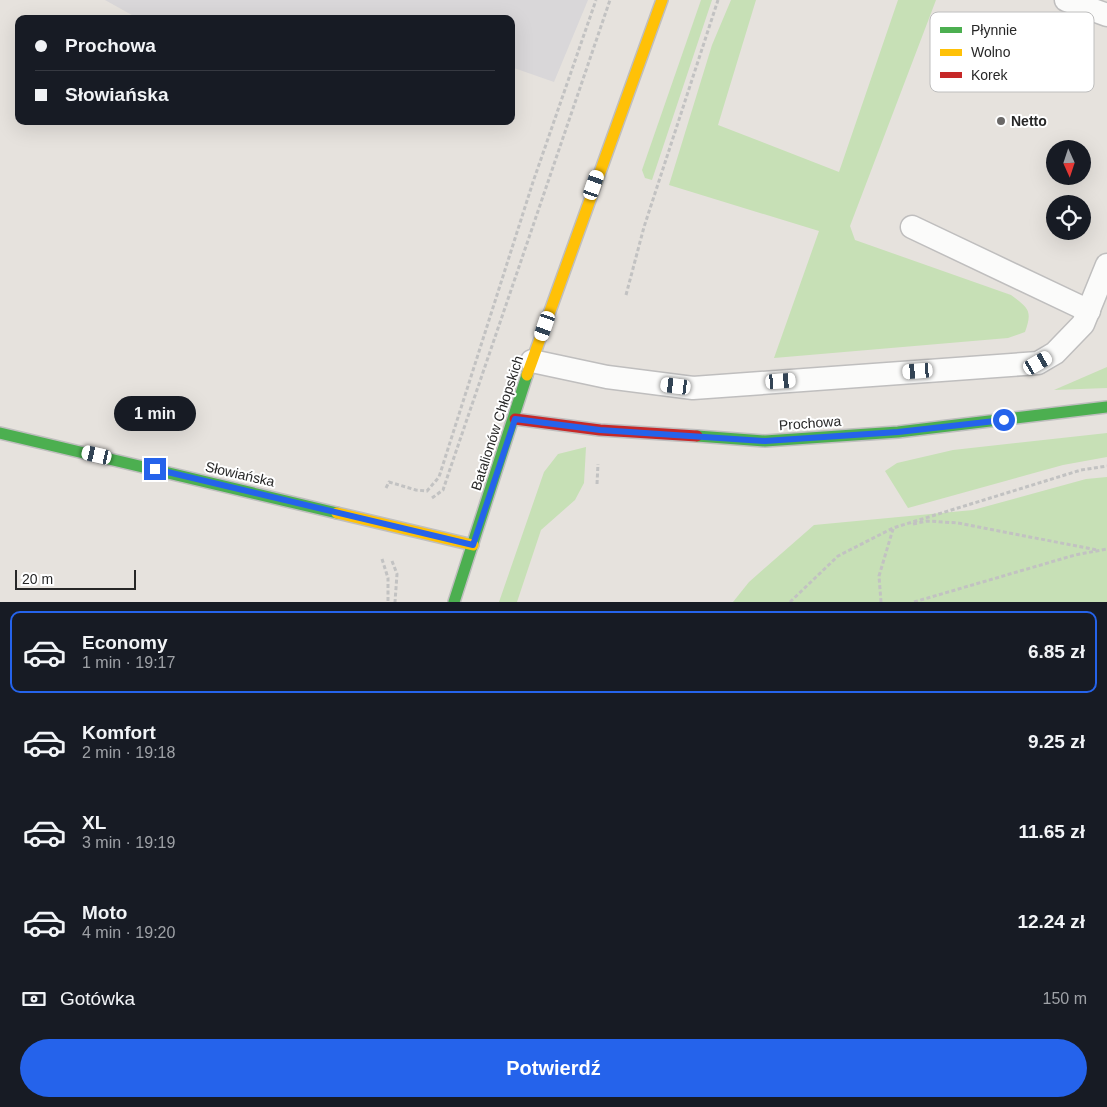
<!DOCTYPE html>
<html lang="pl">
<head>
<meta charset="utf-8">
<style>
  :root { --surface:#171b24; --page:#20242c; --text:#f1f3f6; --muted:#9ea1a6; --line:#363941; --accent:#2563eb }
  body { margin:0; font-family:Arial,sans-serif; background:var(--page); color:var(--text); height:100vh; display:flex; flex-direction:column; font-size:19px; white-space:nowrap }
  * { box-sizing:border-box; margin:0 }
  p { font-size:16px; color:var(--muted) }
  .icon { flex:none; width:28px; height:28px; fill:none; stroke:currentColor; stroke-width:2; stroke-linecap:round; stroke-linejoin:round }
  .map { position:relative; height:602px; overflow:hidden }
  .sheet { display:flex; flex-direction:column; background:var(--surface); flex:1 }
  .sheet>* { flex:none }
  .top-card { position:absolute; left:15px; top:15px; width:500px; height:110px; border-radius:10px; box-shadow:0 5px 20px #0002; display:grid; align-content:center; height:110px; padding:0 20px; background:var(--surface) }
  .needle { width:32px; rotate:177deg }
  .tools { position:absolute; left:1046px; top:140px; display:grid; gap:10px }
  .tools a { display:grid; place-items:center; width:45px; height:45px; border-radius:50%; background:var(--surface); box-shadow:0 5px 20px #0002; font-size:25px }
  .scale { position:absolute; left:15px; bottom:12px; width:121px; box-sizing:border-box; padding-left:5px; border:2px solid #272727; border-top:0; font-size:14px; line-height:18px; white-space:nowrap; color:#272727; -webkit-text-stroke:4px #fff; paint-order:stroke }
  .end { position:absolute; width:22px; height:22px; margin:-11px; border:6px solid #2563eb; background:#fff; box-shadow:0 0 0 2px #fff }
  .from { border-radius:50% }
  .bubble { position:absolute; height:35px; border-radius:18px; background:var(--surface); box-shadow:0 5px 20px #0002; font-size:16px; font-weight:600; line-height:35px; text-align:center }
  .car { position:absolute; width:15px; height:30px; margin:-15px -8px; border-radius:6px; box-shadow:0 0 4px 1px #0007; background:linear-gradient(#fff 24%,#345 0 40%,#fff 0 76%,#345 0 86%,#fff 0) }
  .top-card b { display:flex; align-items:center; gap:18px; height:48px; font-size:19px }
  .top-card b+b { border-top:1px solid var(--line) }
  .top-card i { width:12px; height:12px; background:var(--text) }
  ul { padding:9px 0 0; list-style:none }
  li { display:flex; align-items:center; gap:15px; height:82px; margin:0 10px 8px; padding:0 10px; border:2px solid transparent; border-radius:10px }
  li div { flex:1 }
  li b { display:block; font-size:19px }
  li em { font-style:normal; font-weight:600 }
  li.current { border-color:var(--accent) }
  li>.icon { width:45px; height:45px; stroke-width:1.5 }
  .pay { display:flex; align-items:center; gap:12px; height:55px; padding:0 20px; font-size:19px }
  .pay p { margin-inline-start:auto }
  .cta { display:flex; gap:10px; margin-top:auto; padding:10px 20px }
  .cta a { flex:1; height:58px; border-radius:30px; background:var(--accent); color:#fff; font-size:20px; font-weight:600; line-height:58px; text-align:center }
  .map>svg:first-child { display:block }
  .industrial { fill:#d9d7d9 }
  .green { fill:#c7e0b6 }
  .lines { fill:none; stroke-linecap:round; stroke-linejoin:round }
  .lane-casing { stroke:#bfbebe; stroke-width:25 }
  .fast-casing { stroke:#bfbebe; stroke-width:14 }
  .slow-casing { stroke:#bfbebe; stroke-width:14 }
  .jam-casing { stroke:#bfbebe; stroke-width:14 }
  .path { stroke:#c2c2c2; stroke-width:3; stroke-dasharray:4 2.5; stroke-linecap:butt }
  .lane { stroke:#fbfbfa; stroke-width:22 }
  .fast { stroke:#4caf50; stroke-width:11 }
  .slow { stroke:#ffc107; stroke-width:11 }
  .jam { stroke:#c62828; stroke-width:11 }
  .route { stroke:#2563eb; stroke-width:6 }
  .poi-dot { fill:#6a6867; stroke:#fff; stroke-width:2 }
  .labels { text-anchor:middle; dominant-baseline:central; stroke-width:4; stroke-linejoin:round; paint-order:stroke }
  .poi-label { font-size:14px; font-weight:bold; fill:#272727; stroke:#fff; text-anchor:start }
  .street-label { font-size:14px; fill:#272727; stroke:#fff }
  .key { fill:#fff; stroke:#bebebe; stroke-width:1 }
  .key-label { font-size:14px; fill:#272727 }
</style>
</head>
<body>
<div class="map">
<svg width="1107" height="602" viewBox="0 0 1107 602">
  <rect width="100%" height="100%" fill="#e6e2dd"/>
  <path class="industrial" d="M105,0H588L554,82L511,67V19H139Z"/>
  <g class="green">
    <path d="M701,0H712L652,180L645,178L642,170Z"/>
    <path d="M731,0H756L718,125L839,172L898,0H936L850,226L855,240L1011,295C1028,308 1033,310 1025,332L1008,338L774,358L819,231L669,185L712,45Z"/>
    <path d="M1107,367V388L1054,390Z"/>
    <path d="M1107,433V457L1063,465L908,508L885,471L897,463L953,450Z"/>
    <path d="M586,447L584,483L575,500L541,530L517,602H499L544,472L558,454Z"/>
    <path d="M1107,477V602H733L749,582L814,525L973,510L1086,479Z"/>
  </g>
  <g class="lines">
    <defs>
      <g id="lane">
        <path d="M1066,0L1107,15"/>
        <path d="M912,227L1089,311"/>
        <path d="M532,361L607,377L693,388L1038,363L1055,353L1083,324L1107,265"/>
      </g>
      <g id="fast">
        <path d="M0,433L337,513"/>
        <path d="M697,436L765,441L898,432L1107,407"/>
        <path d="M454,602L527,375"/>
      </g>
      <g id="slow">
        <path d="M527,375L662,0"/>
        <path d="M337,513L473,545"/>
      </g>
      <path id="jam" d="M515,419L600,430L697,436"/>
    </defs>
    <use href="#lane" class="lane-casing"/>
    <use href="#fast" class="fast-casing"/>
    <use href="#slow" class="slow-casing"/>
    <use href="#jam" class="jam-casing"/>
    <g class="path">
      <path d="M626,295L644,227L718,0"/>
      <path d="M597,484L598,464"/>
      <path d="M386,488L389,482L416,490L427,491L439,477L533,182L596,0"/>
      <path d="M432,498L443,490L449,472L610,0"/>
      <path d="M913,524L927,521L958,523L1097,550"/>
      <path d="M382,559L388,578V602"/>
      <path d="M392,561L397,574L395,602"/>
      <path d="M790,602L838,556L893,528L1081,470L1107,466"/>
      <path d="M881,602L879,576L893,529"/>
      <path d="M914,602L1075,555L1107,549"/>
    </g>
    <use href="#lane" class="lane"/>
    <use href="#fast" class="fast"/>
    <use href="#slow" class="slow"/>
    <use href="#jam" class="jam"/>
  </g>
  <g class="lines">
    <path class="route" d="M155,469L473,545L515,419L600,430L765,441L898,432L1004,420"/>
  </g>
  <circle class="poi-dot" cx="1001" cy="121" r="5"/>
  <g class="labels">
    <g class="poi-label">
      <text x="1011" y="121">Netto</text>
    </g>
    <g class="street-label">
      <text transform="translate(497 423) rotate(-72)">Batalionów Chłopskich</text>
      <text transform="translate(810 423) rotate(-4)">Prochowa</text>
      <text transform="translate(240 474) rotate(13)">Słowiańska</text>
    </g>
  </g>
  <rect x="930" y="12" width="164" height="80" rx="8" class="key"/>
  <rect x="940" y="27" width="22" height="6" fill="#4caf50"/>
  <rect x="940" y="49" width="22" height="7" fill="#ffc107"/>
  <rect x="940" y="72" width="22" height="6" fill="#c62828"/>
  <g class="key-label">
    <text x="971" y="35">Płynnie</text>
    <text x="971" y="57">Wolno</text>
    <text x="971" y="80">Korek</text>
  </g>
</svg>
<div class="tools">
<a><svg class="needle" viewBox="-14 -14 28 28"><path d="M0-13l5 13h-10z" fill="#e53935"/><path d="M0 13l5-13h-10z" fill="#9ea1a6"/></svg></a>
<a><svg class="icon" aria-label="locate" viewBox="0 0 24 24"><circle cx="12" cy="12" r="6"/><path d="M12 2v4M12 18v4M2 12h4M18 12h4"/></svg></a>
</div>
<div class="scale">20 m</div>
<i class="end from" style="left:1004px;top:420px"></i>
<i class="end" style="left:155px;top:469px"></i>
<div class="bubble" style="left:114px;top:396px;width:82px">1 min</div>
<i class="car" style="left:594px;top:185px;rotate:19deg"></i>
<i class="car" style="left:545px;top:326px;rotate:199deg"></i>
<i class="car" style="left:1038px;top:363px;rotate:60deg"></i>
<i class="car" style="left:918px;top:371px;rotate:266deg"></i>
<i class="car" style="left:781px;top:381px;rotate:86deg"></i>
<i class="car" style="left:676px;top:386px;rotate:277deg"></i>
<i class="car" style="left:97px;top:455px;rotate:283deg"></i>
<div class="top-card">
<b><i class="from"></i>Prochowa</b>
<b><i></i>Słowiańska</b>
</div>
</div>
<section class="sheet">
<ul>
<li class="current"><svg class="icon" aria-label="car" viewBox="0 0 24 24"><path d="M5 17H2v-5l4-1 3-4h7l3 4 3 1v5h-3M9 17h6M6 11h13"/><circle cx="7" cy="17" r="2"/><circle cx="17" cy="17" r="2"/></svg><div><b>Economy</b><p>1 min · 19:17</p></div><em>6.85 zł</em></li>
<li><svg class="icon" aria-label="car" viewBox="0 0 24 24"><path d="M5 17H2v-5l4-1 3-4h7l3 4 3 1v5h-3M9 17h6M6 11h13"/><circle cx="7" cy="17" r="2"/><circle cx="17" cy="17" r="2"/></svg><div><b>Komfort</b><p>2 min · 19:18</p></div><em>9.25 zł</em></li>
<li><svg class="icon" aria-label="car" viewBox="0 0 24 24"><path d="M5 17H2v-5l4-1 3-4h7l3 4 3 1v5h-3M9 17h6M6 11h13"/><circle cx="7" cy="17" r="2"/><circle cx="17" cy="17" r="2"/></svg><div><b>XL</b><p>3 min · 19:19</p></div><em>11.65 zł</em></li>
<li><svg class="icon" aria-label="car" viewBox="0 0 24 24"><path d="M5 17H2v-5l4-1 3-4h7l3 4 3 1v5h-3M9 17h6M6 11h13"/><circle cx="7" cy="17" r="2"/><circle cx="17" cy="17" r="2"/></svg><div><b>Moto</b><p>4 min · 19:20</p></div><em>12.24 zł</em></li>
</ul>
<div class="pay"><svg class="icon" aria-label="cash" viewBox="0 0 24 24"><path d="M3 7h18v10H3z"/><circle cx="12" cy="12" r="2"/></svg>Gotówka<p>150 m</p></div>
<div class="cta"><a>Potwierdź</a></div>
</section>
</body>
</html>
